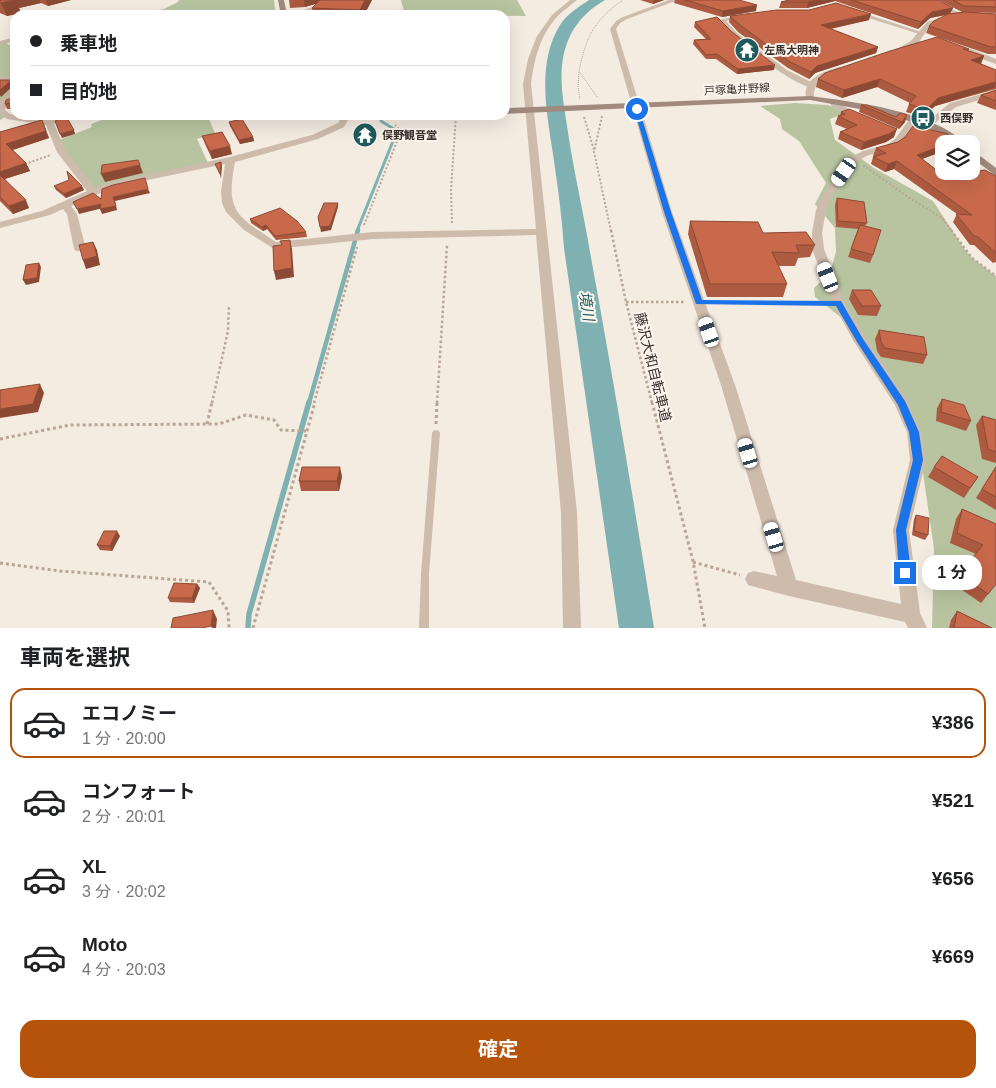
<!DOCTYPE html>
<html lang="ja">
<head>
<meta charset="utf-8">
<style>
  :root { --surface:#fff; --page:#f6f6f6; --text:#202124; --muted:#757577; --line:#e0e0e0; --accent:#b45309 }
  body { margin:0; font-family:Arial,"Noto Sans JP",sans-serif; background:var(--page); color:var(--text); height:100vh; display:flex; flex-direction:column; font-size:19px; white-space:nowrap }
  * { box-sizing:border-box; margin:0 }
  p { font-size:16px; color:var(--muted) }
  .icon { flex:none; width:28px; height:28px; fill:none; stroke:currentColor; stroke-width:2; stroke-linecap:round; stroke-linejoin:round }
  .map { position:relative; height:628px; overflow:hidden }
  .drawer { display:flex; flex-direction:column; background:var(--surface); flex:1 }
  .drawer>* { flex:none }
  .top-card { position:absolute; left:10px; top:10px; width:500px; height:110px; border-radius:15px; box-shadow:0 5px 20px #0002; display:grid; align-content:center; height:110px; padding:0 20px; background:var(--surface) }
  .controls { position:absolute; left:935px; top:135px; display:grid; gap:10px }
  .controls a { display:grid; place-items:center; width:45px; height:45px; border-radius:10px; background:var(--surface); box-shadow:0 5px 20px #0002; font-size:25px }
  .end { position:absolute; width:22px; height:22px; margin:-11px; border:6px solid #1a73e8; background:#fff; box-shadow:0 0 0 2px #fff }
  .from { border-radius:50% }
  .bubble { position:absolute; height:35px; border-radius:15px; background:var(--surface); box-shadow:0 5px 20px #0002; font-size:16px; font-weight:700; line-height:35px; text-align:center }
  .car { position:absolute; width:15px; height:30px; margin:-15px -8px; border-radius:6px; box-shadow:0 0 4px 1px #0007; background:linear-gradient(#fff 24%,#345 0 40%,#fff 0 76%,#345 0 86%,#fff 0) }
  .top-card b { display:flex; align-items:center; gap:18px; height:48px; font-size:19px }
  .top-card b+b { border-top:1px solid var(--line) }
  .top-card i { width:12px; height:12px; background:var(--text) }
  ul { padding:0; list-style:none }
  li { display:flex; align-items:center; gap:15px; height:70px; margin:0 10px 8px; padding:0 10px; border:2px solid transparent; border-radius:15px }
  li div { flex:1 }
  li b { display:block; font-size:19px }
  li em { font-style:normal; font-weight:700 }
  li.selected { border-color:var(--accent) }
  li>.icon { width:45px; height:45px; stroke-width:1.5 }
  h2 { padding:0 20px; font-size:22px; line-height:60px }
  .action { display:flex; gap:10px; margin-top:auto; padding:10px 20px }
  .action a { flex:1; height:58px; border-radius:15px; background:var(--accent); color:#fff; font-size:20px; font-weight:700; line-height:58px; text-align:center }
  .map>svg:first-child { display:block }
  .green { fill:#b8c4a0 }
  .water { fill:#7fb0b2 }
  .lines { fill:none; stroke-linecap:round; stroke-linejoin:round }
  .stream-far2 { stroke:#7fb0b2; stroke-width:3 }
  .stream-far1 { stroke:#7fb0b2; stroke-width:4.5 }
  .stream { stroke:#7fb0b2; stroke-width:5.5 }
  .path-far3 { stroke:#b9a596; stroke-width:1; stroke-dasharray:1 1; stroke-linecap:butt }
  .path-far2 { stroke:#b9a596; stroke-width:2; stroke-dasharray:2 2; stroke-linecap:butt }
  .path-far1 { stroke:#b9a596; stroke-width:2.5; stroke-dasharray:2.5 2.5; stroke-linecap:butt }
  .path { stroke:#b9a596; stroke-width:3; stroke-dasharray:3 3; stroke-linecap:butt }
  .service { fill:#cdbbac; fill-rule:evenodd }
  .minor { fill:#cdbbac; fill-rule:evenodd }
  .tertiary { fill:#cdbbac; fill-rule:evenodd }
  .secondary { fill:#a18a7d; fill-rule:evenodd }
  .wall { fill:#ac5a40 }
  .shaded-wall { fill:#8c4a34 }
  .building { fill:#c8694b; stroke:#8c4a34 }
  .route { fill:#1a73e8 }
  .labels { text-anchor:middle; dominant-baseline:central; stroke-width:4; stroke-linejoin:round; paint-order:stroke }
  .far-poi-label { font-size:11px; font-weight:bold; fill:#3b302b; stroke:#fbf5ee; text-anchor:start }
  .far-street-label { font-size:11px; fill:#3b302b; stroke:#fbf5ee }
  .street-label { font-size:14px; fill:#3b302b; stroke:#fbf5ee }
  .water-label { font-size:15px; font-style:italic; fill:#1f5a5e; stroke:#fbf5ee }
</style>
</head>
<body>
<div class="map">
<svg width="996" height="628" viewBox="0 0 996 628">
  <rect width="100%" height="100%" fill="#f4ebe1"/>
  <g class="green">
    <path d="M179,0H274L275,12L263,15H138L164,9L178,2Z"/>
    <path d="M401,0H517L526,16L405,15Z"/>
    <path d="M4,42L15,48V90L1,110L7,116L0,120V43Z"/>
    <path d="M795,103L828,105L846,113L830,119L835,140L874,168L933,201L965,250L972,258L996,276V628H932L934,549L916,424L852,326L815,297L814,288L830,273L836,252L835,228L815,204L826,183L799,141L782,129L780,119L760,106Z"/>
    <path d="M115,115H207L215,133L197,139L209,165L93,192L57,141L92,127L91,124Z"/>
  </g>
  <path class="water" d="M589,0H605C579,15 565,36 562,66C560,86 564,106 567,126C573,168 583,210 590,252C613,377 634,503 654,628H619L564,248C562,221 559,194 555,168C549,122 534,67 560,25C567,14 579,7 589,0Z"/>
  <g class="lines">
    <path class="stream-far2" d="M357,231L397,131L381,121"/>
    <path class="stream-far1" d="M309,403L358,230"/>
    <path class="stream" d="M248,628L249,614L309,402"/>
    <g class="path-far3">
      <path d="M579,72L578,87L580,99"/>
      <path d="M597,97L579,71C586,37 594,20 623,0"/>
    </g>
    <g class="path-far2">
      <path d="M602,116L594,152L611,231"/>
      <path d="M584,117L594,150"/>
      <path d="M25,164L51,155"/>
      <path d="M863,165L908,197L942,218L952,231"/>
      <path d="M452,223L451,190L456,115"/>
      <path d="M364,225L401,131L395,125"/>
    </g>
    <g class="path-far1">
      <path d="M611,230L626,302L652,403"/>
      <path d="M951,230L972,258L996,276"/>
      <path d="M626,302H685"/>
      <path d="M212,403L228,331L229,305"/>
      <path d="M314,403L357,247"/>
      <path d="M437,403L447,245"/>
    </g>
    <g class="path">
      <path d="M652,402L693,561L705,628"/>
      <path d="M207,424L212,402"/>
      <path d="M436,424L437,402"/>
      <path d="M0,439L70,425L219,424L246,415L274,420L281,430L306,431"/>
      <path d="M693,562L740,575"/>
      <path d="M0,563L60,571L209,582L228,611L229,628"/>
      <path d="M253,628L315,402"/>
    </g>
    <g class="service">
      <path d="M699,301H839L842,303L839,305L697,304L696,303L697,302Z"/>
      <path d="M436,430L439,431L440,433L429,574V628H419L421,574L432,433L433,431Z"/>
    </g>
    <g class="minor">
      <path d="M570,0H577C570,6 562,11 556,18C540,36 534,60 531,84L577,512L581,628H563L561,512L536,235L373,239L274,249L244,230L226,212L222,203L221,192L225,164L114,187L71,206L77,214L86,249L84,251H76L74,249L67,214L63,209L50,215L0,228V222L42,211L87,191L57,152L46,125L7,119L0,114V101L15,87V94L7,103L5,110L10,114L48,120L61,115H73L54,124L66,151L95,188L111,182L230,157L312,135L338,123L343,115H351L344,127L318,139L235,162C225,212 237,216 276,242L373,232L536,229L523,84L528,59L537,36L552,15Z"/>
      <path d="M669,0H678L627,19L620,23L616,29L638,100L631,102L610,29L616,21L623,17Z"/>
      <path d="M927,0H935L965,16L960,17Z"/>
      <path d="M853,11H857L924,33L919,34L853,13Z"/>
      <path d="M110,12L113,15H102L103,14Z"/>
      <path d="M745,15L747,16V18L726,21L737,33L787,70L813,83V87C796,89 729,35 718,20Z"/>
      <path d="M15,37V41L0,45V41Z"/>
      <path d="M965,49H971L996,59V64L965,53Z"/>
      <rect x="0" y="76" width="15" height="4"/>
      <path d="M996,90V95L956,107L931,126L924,124L950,103Z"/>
      <path d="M830,99H836L838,103L865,118L858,120L832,107L829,101Z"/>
      <path d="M637,106L641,109L672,212L735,385L796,580L901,604L893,530L910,460L907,432L895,405L853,340L833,303L812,249V233L816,210L822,196L849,158L863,151L888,144L895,139L911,117L918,119L901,143L894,148L869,155L855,162L832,196L826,210L822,233L824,249L845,303L866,338L907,400L921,432L926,460L909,530L920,613L927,628H908L905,622L789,596L748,585L745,579L748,573L754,571L777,576L721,385L662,212L633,109Z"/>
    </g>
    <g class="tertiary">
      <path d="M333,0H343L299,15H289Z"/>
      <path d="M949,15L951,16V18L931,24L917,45L900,53L893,51L911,41L927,22Z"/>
      <path d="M840,67L844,69L843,71C827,75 813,79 814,98L807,100C800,79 824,71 840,67Z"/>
    </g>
    <g class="secondary">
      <path d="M278,0H284L287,15H281Z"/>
      <path d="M810,96C855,102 933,111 966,144H955L924,126L887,114L810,100L505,114V108Z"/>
      <path d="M341,115H413L409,118H345Z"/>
      <path d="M971,149L996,168V176L971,157Z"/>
    </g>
  </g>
  <g class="wall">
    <path d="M0,0H71L48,6L41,3L19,8L21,13L7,16L0,13Z"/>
    <path d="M289,0H372L364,15H313L312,8L316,4L305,7L290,8Z"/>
    <path d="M640,0H664L653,4Z"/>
    <path d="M675,0H739L756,11L722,17L674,3Z"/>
    <path d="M789,0H938L950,14L962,12L939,0H996V13L968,12L996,14V54H988L926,33L929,26L946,15L930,18L918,29L835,1L807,8H779L781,2Z"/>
    <path d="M730,16L869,20L831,29L878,47L876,53L815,73L809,79L788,68L738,32L729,22Z"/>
    <path d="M695,22L732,32L774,70L737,74L716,59H706L693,44L694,40L706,39L694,27Z"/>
    <path d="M969,49L968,51L984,56L980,64L996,70V89L935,106L923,117L906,112L909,104L910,103L877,87L842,98L816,87L818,79L890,51Z"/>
    <path d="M996,90V110L977,103L981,95Z"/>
    <path d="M15,91V109H7L5,104L15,97L13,93Z"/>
    <path d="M861,105L905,122L899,129L859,112Z"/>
    <path d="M841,112L894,137L886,142L861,150L838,139L840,132L847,129L835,124L838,116L840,115Z"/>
    <path d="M40,115H58L48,118L41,117Z"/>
    <path d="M42,120L49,138L13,150L26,163L30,171L5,179L29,208L13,214L0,201V132Z"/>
    <path d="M229,122L253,137L254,141L240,144L230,126Z"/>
    <path d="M948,134L938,153L922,159L943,175L996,176V262L993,263L974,245H970L953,222L957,214L894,169L885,172L871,164L873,157L875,156H873L876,148L898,142L905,137Z"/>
    <path d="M202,136L232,154L212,159L205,144Z"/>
    <path d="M54,186L84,190L66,198L56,190Z"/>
    <path d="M837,198L867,223L865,226L873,255L870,263L848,257L858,229L836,227L835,205Z"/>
    <path d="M250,219L306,232L307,237L276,240L267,229L263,231L251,223Z"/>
    <path d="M690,221L763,233L815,245L810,257L798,258L795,266H778L787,284L783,297H707L688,234Z"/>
    <path d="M852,290L881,306L877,316L858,315L849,299Z"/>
    <path d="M879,330L927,355L923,364L881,357L877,351L875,339Z"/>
    <path d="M942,399L971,421L966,431L936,421L937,408Z"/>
    <path d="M982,416L996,420V463L982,459L976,425Z"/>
    <path d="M996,466V510L976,498Z"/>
    <path d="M934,467L978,477L964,498L928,477Z"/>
    <path d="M342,476L339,491H301L299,481Z"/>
    <path d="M962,509L996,524V584L981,603L952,583L959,574L976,554L950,543L956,519Z"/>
    <path d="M916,515L928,535L925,540L912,535L914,519Z"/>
    <path d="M120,536L112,551L100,550L97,545Z"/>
    <path d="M197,584L200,588L194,603L170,602L168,598Z"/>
    <path d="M957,611L992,628H949L951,620Z"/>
  </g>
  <g class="shaded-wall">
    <path d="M13,0H40L41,3L19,8L21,13L7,16L1,3Z"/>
    <path d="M46,0H71L48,6Z"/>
    <path d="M304,0H327L305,7Z"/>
    <path d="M365,0H372L364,15H360V10Z"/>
    <path d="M654,0H664L653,4Z"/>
    <path d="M817,0H835V1L807,8L808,2Z"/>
    <path d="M757,5L756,11L722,17L723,11Z"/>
    <path d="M953,8L950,14L930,18L918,29L921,22L932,12Z"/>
    <path d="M871,14L869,20L819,31L821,25Z"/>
    <path d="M878,47L876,53L815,73L809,79L811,72L817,66Z"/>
    <path d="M984,56L981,64L968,68L971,60Z"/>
    <path d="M775,65L774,70L737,74L738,69Z"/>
    <path d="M880,79L877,87L842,98L844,90Z"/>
    <path d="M12,80L14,85L1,97L0,95V90Z"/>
    <path d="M996,82L995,88L935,106L923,117L926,110L938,98Z"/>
    <path d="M47,115H58L48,118Z"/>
    <path d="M907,115L905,122L899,129L902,122Z"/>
    <path d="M897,129L894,137L886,142L861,150L864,142Z"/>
    <path d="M74,130L75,134L62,138L60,134Z"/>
    <path d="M46,131L49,138L9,151L6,144Z"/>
    <path d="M948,134L938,153L914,162L917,155Z"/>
    <path d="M253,137L254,141L240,144L239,140Z"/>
    <path d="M230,146L232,154L212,159L210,151Z"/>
    <path d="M897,161L894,169L885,172L888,164Z"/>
    <path d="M221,162L222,166L221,179L220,174Z"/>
    <path d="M26,163L30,171L1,180L0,178V172Z"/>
    <path d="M140,165L143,173L105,182L101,174Z"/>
    <path d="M82,186L84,190L66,198L64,194Z"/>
    <path d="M148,189L150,193L115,201L117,210L102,214L100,209L113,197Z"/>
    <path d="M26,200L29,208L13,214L9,206Z"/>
    <path d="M338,203V207L331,230L321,232L320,227Z"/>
    <path d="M101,204L103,208L79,214L77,209Z"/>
    <path d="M266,225L267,229L263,231L262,227Z"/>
    <path d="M290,240L292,249L294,277L276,280L274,271Z"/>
    <path d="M93,242L97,250L100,265L86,269L83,260Z"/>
    <path d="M39,263L41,267L39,282L26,285L23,280Z"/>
    <path d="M40,384L44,393L38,412L0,418V409Z"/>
    <path d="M340,467L342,476L339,491L337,481Z"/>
    <path d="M117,531L120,536L112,551L110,546Z"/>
    <path d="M197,584L200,588L194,603L192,598Z"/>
    <path d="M213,610L217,619L216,628H212L211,626Z"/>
  </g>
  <g class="building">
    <path d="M0,0H13L1,3L0,2Z"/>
    <path d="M320,0H365L360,10L312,8Z"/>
    <path d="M685,0H739L757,5L723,11Z"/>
    <path d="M789,0H817L808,2H781Z"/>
    <path d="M851,0H938L953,8L932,12L921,22Z"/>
    <path d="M953,0H996V7L964,6Z"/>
    <path d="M836,3L871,14L821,25L878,47L817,66L811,72L790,62L740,25L730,16L777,10H809Z"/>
    <path d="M965,12L996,14V47H991L929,26L934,21L948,14Z"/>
    <path d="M717,17L732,32L775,65L738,69L717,54L706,55L694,40L711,39L695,22Z"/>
    <path d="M937,37L969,49H963L984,56L971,60L996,70V82L938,98L926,110L909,104L916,96L880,79L844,90L818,79L825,73L890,51Z"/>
    <path d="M0,80H12L0,90Z"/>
    <path d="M996,90V101L981,95Z"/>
    <path d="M15,97V103L5,104L6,100Z"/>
    <path d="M861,105H867L896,117L900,113L907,115L902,122Z"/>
    <path d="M849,109L897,129L889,134L864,142L840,132L857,125L838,116L845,114L841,112Z"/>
    <path d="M66,116L74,130L60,134L55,121Z"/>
    <path d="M242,119L253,137L239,140L229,122Z"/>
    <path d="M42,120L46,131L6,144L26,163L0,172V132Z"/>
    <path d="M913,126L948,134L942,146L917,155L943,175L985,170L996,176V253L978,237L974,236L956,214L972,215L897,161L888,164L873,157L886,153L876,148L898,142L905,137Z"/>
    <path d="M222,132L230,146L210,151L202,136Z"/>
    <path d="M138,160L140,165L101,174L102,165Z"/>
    <path d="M221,162V165L220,174L215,164Z"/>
    <path d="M67,171L82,186L64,194L54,186L69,180Z"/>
    <path d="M0,175L26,200L9,206L0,197Z"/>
    <path d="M145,178L148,189L113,197L116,206L100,209L101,204L77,209L73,202L93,193L101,199L102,189L113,185Z"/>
    <path d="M837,198L864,202L867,223L838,221Z"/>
    <path d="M324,203H338L330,226L320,227L318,217Z"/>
    <path d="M280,208L297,221L306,232L275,236L266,225L262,227L250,219Z"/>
    <path d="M690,221L758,222L763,233L806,232L815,245H796L799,253L772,252L787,284H710Z"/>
    <path d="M860,225L881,230L873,255L851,249Z"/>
    <path d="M290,240L292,268L274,271L273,246L282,245L280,241Z"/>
    <path d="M93,242L97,256L83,260L79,245Z"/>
    <path d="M39,263L37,278L23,280L26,265Z"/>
    <path d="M852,290H871L881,306H862Z"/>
    <path d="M879,330L924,337L927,355L885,348L881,342Z"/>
    <path d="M40,384L33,404L0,409V390Z"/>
    <path d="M942,399L964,405L971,421L941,412Z"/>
    <path d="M982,416L996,420V452L988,449Z"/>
    <path d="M942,456L978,477L970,488L934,467Z"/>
    <path d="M302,467H340L337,481H299Z"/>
    <path d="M996,467V497L982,489Z"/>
    <path d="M962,509L996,524V584L988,594L959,574L983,545L957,533Z"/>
    <path d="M916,515L929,518L928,535L914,531Z"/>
    <path d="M104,531H117L110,546L97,545Z"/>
    <path d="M174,583L197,584L192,598H168Z"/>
    <path d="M213,610L211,626L202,628H171L173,618Z"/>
    <path d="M957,611L992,628H954Z"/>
  </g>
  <path class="route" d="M637,107L639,109L671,212L702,300L841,301L863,339L905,401L919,432L923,460L906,530L911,573L909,576L905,578L901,576L899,573L896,530L913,460L909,432L898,405L857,342L836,306L696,304L664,212L634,109Z"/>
  <defs>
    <symbol id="temple-disc" viewBox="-11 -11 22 22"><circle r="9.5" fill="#1f5a5e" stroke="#fbf5ee"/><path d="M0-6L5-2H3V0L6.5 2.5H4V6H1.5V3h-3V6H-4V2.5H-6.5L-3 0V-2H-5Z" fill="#fff"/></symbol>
    <symbol id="bus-disc" viewBox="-11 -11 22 22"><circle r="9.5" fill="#1f5a5e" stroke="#fbf5ee"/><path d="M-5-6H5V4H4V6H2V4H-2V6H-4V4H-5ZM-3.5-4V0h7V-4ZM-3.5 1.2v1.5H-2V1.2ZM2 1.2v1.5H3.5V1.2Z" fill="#fff"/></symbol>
  </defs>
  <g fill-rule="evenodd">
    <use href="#temple-disc" x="733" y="36" width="28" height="28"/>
    <use href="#bus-disc" x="909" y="104" width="28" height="28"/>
    <use href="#temple-disc" x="351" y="121" width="28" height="28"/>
  </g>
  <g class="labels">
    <g class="far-poi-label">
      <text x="764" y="50">左馬大明神</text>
      <text x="940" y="118">西俣野</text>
      <text x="382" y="135">俣野観音堂</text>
    </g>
    <g class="far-street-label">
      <text transform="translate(737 89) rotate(-3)">戸塚亀井野線</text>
    </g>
    <g class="street-label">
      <text transform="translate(653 367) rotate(76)">藤沢大和自転車道</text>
    </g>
    <g class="water-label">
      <text transform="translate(587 306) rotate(81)">境川</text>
    </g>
  </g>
</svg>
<div class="controls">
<a><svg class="icon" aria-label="layers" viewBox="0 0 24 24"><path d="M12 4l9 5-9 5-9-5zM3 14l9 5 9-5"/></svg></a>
</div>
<i class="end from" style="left:637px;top:109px"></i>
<i class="end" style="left:905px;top:573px"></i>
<div class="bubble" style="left:922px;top:555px;width:60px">1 分</div>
<i class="car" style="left:844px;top:172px;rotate:215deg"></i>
<i class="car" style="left:828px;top:277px;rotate:338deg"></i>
<i class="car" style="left:709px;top:332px;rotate:341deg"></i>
<i class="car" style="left:748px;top:453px;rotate:343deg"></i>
<i class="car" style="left:774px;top:537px;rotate:343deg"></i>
<div class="top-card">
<b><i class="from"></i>乗車地</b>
<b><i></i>目的地</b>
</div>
</div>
<section class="drawer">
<h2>車両を選択</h2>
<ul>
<li class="selected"><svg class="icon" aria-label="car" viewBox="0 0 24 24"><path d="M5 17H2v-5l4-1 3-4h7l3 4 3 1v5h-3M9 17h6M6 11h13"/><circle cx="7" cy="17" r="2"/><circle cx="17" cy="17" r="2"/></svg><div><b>エコノミー</b><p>1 分 · 20:00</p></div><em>¥386</em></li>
<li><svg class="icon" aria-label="car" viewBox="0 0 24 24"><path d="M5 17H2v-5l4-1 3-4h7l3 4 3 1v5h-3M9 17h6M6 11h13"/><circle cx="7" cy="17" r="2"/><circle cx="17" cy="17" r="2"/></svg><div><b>コンフォート</b><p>2 分 · 20:01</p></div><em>¥521</em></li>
<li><svg class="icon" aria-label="car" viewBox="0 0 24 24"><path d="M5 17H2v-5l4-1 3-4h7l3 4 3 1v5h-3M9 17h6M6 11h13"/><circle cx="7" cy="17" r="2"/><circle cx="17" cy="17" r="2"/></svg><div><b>XL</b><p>3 分 · 20:02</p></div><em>¥656</em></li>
<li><svg class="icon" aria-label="car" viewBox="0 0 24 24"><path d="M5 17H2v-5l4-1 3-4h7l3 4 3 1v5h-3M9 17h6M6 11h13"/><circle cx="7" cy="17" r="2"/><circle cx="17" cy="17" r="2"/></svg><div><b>Moto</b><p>4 分 · 20:03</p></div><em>¥669</em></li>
</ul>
<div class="action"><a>確定</a></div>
</section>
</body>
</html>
